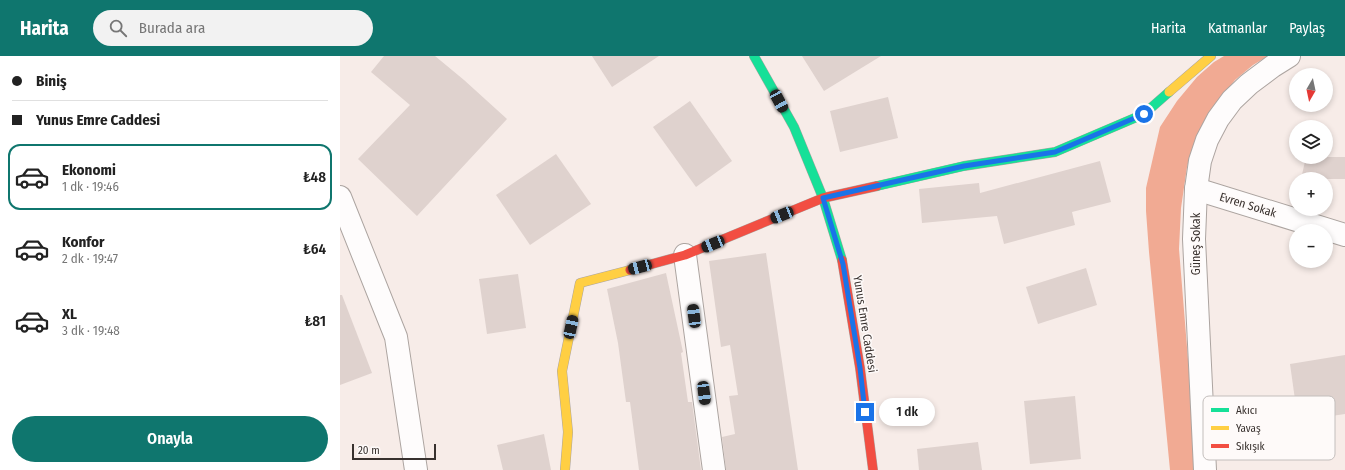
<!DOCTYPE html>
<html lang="tr">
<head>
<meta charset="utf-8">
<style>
  :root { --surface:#fff; --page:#f2f2f2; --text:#222; --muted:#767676; --line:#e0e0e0; --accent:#0f766e }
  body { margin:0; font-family:"Fira Sans Condensed",sans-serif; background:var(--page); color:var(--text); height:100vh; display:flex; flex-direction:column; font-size:15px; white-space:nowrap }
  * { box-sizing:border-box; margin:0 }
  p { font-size:13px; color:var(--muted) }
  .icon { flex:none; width:22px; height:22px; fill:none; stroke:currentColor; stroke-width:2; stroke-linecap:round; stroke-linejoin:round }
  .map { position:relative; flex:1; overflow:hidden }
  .details { display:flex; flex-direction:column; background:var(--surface); width:340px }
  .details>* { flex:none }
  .guide { display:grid; align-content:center; height:88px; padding:0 12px; background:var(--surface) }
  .needle { width:26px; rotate:189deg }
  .tools { position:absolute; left:949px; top:12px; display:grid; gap:8px }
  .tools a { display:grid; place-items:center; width:44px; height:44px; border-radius:50%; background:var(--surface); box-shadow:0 2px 6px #0003; font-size:20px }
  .scale { position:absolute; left:12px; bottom:10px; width:84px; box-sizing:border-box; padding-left:4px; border:2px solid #38312e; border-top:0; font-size:11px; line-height:14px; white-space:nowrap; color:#38312e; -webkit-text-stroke:3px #fefaf9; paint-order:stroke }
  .end { position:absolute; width:18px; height:18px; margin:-9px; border:5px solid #1a73e8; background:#fff; box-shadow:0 0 0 2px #fff }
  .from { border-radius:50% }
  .bubble { position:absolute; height:28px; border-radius:14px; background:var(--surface); box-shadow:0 2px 6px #0003; font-size:13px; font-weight:600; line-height:28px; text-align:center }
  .car { position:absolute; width:12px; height:24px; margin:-12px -6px; border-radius:5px; box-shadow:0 0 3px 1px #0007; background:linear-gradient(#222 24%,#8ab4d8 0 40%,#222 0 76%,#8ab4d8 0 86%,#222 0) }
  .guide b { display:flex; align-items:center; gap:14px; height:38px; font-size:15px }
  .guide b+b { border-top:1px solid var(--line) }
  .guide i { width:10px; height:10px; background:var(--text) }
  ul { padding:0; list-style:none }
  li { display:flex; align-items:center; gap:12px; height:66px; margin:0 8px 6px; padding:0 4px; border:2px solid transparent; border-radius:12px }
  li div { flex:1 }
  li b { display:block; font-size:15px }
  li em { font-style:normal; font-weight:600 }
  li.active { border-color:var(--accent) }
  li>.icon { width:36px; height:36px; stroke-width:1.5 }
  .action { display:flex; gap:8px; margin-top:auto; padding:8px 12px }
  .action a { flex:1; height:46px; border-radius:24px; background:var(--accent); color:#fff; font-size:16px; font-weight:600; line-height:46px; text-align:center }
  header { display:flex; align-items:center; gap:24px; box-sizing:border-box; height:56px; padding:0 20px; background:var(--accent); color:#fff }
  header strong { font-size:19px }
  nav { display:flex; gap:22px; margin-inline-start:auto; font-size:14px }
  .search { width:280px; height:36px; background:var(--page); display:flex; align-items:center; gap:10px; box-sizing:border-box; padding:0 14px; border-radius:22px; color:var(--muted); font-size:15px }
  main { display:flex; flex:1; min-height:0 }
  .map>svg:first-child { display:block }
  .water { fill:#f1aa93 }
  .building { fill:#dfd2ce }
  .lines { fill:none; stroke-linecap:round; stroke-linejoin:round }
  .street-casing { stroke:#aca4a0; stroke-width:24 }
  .fast-casing { stroke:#aca4a0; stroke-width:10 }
  .slow-casing { stroke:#aca4a0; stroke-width:10 }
  .jam-casing { stroke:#aca4a0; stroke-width:10 }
  .street { stroke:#fefcfc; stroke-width:22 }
  .fast { stroke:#16e098; stroke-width:9 }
  .slow { stroke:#ffcf43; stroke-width:9 }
  .jam { stroke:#f24e42; stroke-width:9 }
  .route { stroke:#1a73e8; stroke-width:5 }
  .labels { text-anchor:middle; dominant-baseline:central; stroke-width:3; stroke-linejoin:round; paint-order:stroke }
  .street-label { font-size:12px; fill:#38312e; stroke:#fefaf9 }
  .key { fill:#fefaf9; stroke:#c3bebc; stroke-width:1 }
  .key-label { font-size:11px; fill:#38312e }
</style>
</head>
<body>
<header>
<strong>Harita</strong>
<div class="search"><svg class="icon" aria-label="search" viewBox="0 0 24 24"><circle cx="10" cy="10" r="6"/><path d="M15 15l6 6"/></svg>Burada ara</div>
<nav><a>Harita</a><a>Katmanlar</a><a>Paylaş</a></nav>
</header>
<main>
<section class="details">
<div class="guide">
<b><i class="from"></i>Biniş</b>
<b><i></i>Yunus Emre Caddesi</b>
</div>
<ul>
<li class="active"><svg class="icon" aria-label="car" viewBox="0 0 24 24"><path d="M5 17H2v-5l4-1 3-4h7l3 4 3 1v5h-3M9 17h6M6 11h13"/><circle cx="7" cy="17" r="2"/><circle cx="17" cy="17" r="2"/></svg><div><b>Ekonomi</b><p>1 dk · 19:46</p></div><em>₺48</em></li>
<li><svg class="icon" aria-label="car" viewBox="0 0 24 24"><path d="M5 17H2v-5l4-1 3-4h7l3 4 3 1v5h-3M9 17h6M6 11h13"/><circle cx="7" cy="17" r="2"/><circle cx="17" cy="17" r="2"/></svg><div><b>Konfor</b><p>2 dk · 19:47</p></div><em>₺64</em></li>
<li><svg class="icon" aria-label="car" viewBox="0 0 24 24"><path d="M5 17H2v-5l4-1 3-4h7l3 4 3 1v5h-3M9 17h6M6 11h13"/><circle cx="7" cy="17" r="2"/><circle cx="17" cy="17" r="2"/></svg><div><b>XL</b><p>3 dk · 19:48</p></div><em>₺81</em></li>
</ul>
<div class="action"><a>Onayla</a></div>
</section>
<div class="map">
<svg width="1005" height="414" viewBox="0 0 1005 414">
  <rect width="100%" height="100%" fill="#f7ece8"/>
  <path class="water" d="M884,0H928L913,9L895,24L874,50L856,81L847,111L841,152L839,193L857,414H830L809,196L806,155V132L820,71L837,45L857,21L874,6Z"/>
  <g class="building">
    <path d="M44,0H95L124,24L167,63L77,160L18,103L70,49L31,16Z"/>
    <path d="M252,0H319L272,31Z"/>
    <path d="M462,0H541L484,35Z"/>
    <path d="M548,41L558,82L500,96L490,55Z"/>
    <path d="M350,45L392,105L356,131L313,71Z"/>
    <path d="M216,98L251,148L190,189L156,139Z"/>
    <path d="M966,101H1005V123H961Z"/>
    <path d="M760,105L771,146L732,156L735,169L664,188L657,160L582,167L579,133L639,127L640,137Z"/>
    <path d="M426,197L458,414H386L382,381L395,378L389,340L398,339L390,289L381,291L369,205Z"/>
    <path d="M746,212L757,249L698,268L686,231Z"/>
    <path d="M326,217L343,296L341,297L348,346H352L361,414H299L290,346H286L278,287L267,233Z"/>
    <path d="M178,218L186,272L147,278L139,223Z"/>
    <path d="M0,239H2L32,317L0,329Z"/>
    <path d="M1005,299V358L958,365L950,308Z"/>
    <path d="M735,340L741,403L690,408L684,345Z"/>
    <path d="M204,378L211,414H163L157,389Z"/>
    <path d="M638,386L642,414H579L577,393Z"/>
  </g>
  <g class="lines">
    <defs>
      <g id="street">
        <path d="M856,133L1005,179"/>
        <path d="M0,141L56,281L76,414"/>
        <path d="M345,199L374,414"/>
        <path d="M865,414L854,183L856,133L860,105L867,84L878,63L892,44L909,28L933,10L949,0"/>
      </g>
      <g id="fast">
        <path d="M414,0L454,71L483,142L502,204"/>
        <path d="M537,130L624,110L715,96L804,58L829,36"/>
      </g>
      <g id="slow">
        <path d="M829,36L871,0"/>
        <path d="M225,414L228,376L222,315L240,227L290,214"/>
      </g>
      <g id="jam">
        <path d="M502,204L520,312L533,414"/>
        <path d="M290,214L345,199L483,142L537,130"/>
      </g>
    </defs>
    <use href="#street" class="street-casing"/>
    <use href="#fast" class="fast-casing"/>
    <use href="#slow" class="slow-casing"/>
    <use href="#jam" class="jam-casing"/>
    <use href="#street" class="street"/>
    <use href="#fast" class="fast"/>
    <use href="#slow" class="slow"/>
    <use href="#jam" class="jam"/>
  </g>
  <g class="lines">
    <path class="route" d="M525,356L520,312L503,208L483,142L624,110L715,96L804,58"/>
  </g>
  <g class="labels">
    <g class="street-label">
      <text transform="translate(908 149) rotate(17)">Evren Sokak</text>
      <text transform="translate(856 188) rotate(-90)">Güneş Sokak</text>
      <text transform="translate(525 268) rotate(81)">Yunus Emre Caddesi</text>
    </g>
  </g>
  <rect x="863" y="340" width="132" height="64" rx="6" class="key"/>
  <rect x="871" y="352" width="18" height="4" fill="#16e098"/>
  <rect x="871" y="370" width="18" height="4" fill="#ffcf43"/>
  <rect x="871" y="388" width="18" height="4" fill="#f24e42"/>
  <g class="key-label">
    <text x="896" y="358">Akıcı</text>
    <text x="896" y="376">Yavaş</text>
    <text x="896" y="394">Sıkışık</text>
  </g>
</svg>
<div class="tools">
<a><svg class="needle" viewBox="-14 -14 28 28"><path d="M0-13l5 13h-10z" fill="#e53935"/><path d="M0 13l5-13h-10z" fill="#767676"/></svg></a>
<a><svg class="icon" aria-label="layers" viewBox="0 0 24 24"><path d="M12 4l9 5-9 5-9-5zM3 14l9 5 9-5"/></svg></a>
<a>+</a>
<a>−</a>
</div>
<div class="scale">20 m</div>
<i class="end from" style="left:804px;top:58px"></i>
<i class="end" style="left:525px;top:356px"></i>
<div class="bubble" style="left:539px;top:342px;width:56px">1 dk</div>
<i class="car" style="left:439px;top:45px;rotate:152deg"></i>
<i class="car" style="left:442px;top:159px;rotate:248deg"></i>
<i class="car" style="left:373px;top:188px;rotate:248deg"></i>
<i class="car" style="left:300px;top:211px;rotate:255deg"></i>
<i class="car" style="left:354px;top:260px;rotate:353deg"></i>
<i class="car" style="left:231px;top:271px;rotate:12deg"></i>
<i class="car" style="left:364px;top:337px;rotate:173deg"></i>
</div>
</main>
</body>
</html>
